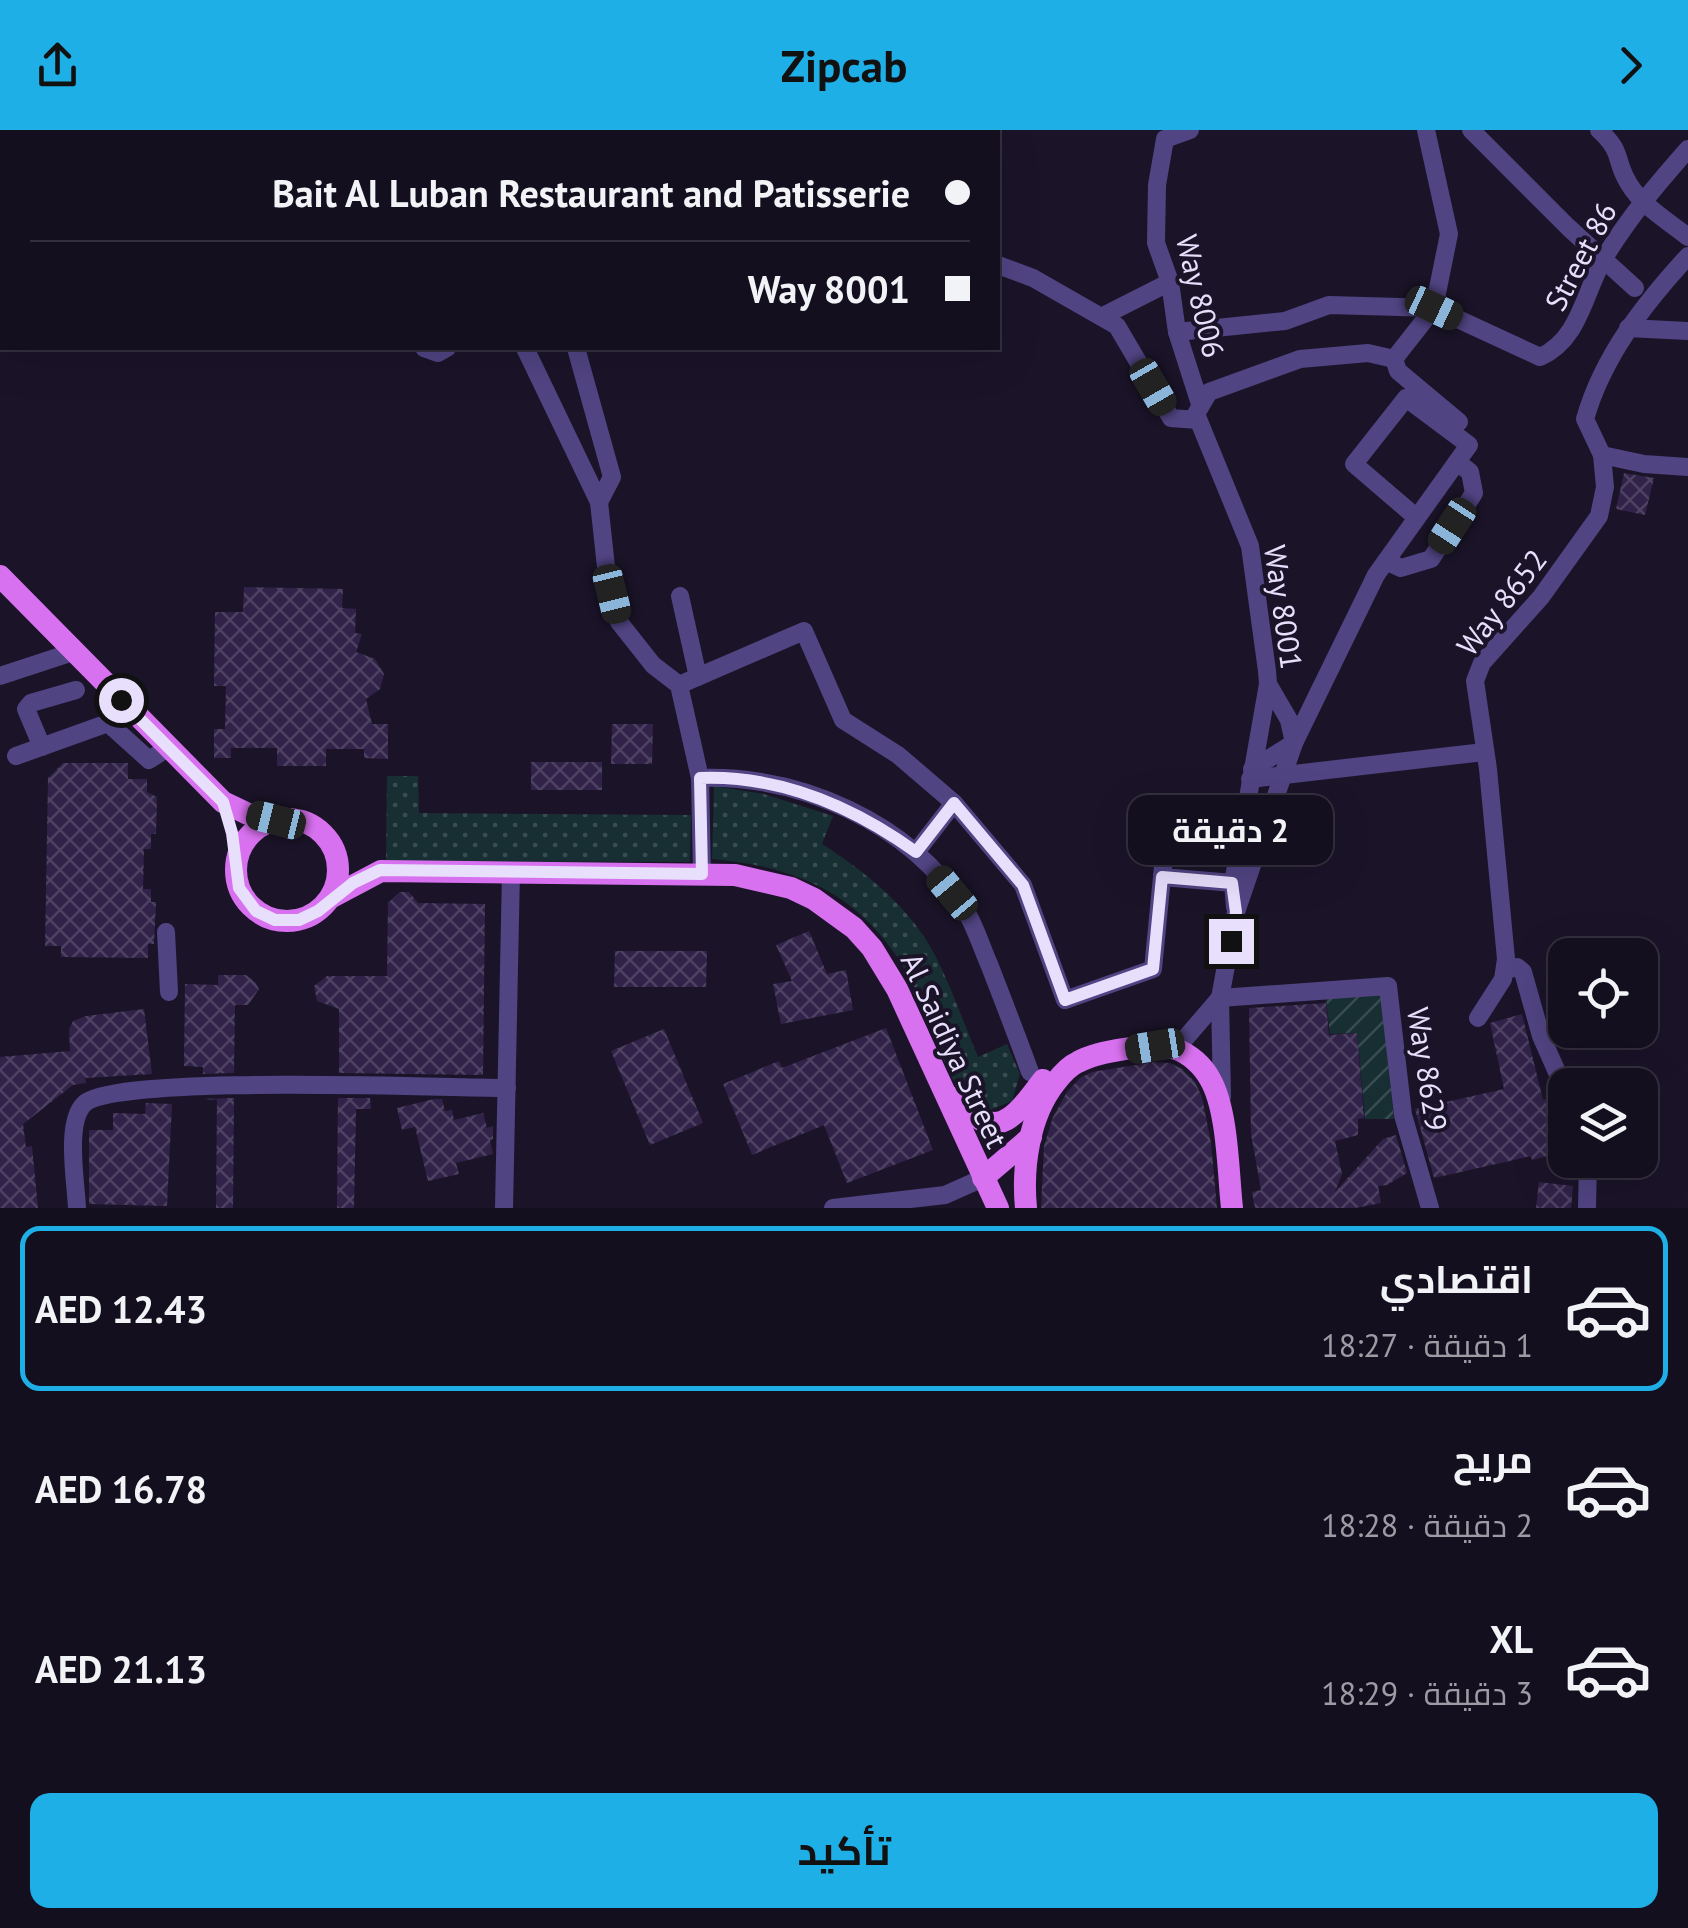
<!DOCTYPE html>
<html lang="ar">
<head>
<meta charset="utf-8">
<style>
  :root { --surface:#140f1f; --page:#211d2c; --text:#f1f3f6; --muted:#9d9ca4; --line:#332f3d; --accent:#1fafe7 }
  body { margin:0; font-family:"PT Sans",Cairo,sans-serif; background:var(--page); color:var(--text); direction:rtl; height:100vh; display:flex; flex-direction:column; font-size:38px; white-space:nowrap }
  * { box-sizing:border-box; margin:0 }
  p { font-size:32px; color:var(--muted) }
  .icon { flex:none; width:55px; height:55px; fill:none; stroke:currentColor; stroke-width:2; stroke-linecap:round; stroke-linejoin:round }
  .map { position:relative; height:1078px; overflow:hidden; direction:ltr }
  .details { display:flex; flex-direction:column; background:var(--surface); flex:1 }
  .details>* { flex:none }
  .guide { position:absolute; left:0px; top:0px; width:1000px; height:220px; box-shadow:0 10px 40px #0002,0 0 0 2px var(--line); direction:rtl; display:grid; align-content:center; height:220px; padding:0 30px; background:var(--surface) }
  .controls { position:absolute; left:1548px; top:808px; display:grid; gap:20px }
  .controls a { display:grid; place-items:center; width:110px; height:110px; border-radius:20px; background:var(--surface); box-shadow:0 10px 40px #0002,0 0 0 2px var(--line); font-size:50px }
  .end { position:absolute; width:45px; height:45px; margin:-22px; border:12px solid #e7dffc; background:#111; box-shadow:0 0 0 5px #111 }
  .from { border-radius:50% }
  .bubble { position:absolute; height:70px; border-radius:20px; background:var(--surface); box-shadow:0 10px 40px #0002,0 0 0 2px var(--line); font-size:32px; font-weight:700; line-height:70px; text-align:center; direction:rtl }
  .car { position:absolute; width:30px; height:60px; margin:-30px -15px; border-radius:12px; box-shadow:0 0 8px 2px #0007; background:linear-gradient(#222 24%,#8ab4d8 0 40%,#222 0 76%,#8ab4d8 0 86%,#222 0) }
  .guide b { display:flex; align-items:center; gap:35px; height:95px; font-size:38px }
  .guide b+b { border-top:2px solid var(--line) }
  .guide i { width:25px; height:25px; background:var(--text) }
  ul { padding:18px 0 0; list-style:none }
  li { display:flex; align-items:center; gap:30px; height:165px; margin:0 20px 15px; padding:0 10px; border:5px solid transparent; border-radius:20px }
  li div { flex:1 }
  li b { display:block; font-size:38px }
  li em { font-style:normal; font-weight:700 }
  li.current { border-color:var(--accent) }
  li>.icon { width:90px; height:90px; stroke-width:1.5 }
  .action { display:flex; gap:20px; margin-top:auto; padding:20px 30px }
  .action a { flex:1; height:115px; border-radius:20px; background:var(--accent); color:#111; font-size:40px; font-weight:700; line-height:115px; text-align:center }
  header { display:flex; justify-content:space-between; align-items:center; height:130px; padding:0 30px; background:var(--accent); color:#111; font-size:45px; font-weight:700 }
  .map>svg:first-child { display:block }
  .park { fill:url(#park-dots) }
  .garden { fill:url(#garden-furrows) }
  .building { fill:url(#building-cross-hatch) }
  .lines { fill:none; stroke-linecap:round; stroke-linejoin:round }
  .minor { stroke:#514483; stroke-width:18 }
  .major { stroke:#d871f0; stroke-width:22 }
  .route { stroke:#e7dffc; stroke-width:12 }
  .labels { text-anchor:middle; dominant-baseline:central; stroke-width:8; stroke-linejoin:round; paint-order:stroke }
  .street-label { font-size:30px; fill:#e7dffc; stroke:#1b1429 }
</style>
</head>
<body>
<header><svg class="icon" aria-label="forward" viewBox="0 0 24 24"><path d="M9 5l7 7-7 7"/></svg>Zipcab<svg class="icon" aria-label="share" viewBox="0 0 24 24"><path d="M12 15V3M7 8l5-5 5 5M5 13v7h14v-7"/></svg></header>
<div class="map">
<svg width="1688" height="1078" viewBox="0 0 1688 1078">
  <defs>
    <pattern id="park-dots" width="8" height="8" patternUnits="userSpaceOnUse" patternTransform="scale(2.5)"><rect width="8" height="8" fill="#172e32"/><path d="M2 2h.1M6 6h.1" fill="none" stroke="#394c51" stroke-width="1.8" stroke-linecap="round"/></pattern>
    <pattern id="garden-furrows" width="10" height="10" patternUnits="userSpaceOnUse" patternTransform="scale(2.5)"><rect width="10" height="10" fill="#172e32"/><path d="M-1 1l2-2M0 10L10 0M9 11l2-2" fill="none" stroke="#394c51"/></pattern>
    <pattern id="building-cross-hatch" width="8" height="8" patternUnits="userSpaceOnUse" patternTransform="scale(2.5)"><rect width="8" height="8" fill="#302248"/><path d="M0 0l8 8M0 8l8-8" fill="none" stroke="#4e4263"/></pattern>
  </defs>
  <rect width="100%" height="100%" fill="#1b1429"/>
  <g class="park">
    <path d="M387,646H418L419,683L691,685L690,732L386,731Z"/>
    <path d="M714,656L764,664L833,686L822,714C866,742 912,779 936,827C952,859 964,894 978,927L1007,914L1020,944L1012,971L988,981C987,981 974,977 973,976C946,956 926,877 908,845C863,765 800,737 712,729Z"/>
  </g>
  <path class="garden" d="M1381,865L1394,989H1365L1357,903L1330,904L1326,869Z"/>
  <g class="building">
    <path d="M1624,343L1654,348L1645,385L1616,379Z"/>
    <path d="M244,457L343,459L342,478L356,479L355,503L362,504L356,522L375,529L384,544L380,559L366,569L372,594H388V629L364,628V619H326V636H277V618H231V628H214V599H225L226,556H214L215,482H243Z"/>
    <path d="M612,594H653L652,634H611Z"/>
    <rect x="531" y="632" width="71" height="28"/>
    <path d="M63,633H128V649H147V662L157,667L156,704H151V719H144L143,759H151V772H156L154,814H148V828L61,827V816H45L48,648Z"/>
    <path d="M400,762H409L418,773L485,774L483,945L339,943V879L317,871L314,856L327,846H387L388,773Z"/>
    <path d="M809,801L827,844L846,840L853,880L781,894L773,854L792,851L776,815Z"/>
    <path d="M615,821H707L706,857H614Z"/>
    <path d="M218,845H246L255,852L259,859L248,875H235L234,943L203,944V937L184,936L185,854L218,855Z"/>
    <path d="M1326,873L1329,905L1357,903L1364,988L1358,989V1005L1335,1011L1342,1044L1335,1062L1383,1009L1396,1005L1407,1043L1387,1055L1378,1056L1381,1073L1355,1078H1255L1252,1062L1261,1060L1251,1004L1249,878Z"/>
    <path d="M144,879L152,944L85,948L86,953L73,955L23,994L26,1017L32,1016L38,1078H0V927L70,921L69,899L73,891L86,886Z"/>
    <path d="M1522,884L1543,970L1553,967L1565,1022L1532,1030L1531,1026L1434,1048L1415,979L1504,959L1490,893Z"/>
    <path d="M886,898L933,1020L847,1053L824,995L752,1025L723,954L779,931L782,938Z"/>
    <path d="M664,899L703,993L650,1015L611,921Z"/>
    <path d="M1154,932L1170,933L1182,939L1195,952L1202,967L1211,1013L1217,1078H1041L1044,1016L1053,987L1067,962L1080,948L1092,942Z"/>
    <path d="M234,968L233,1078H216L217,970L203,969Z"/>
    <path d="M338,968H370L371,979H356L354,1078H337Z"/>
    <path d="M434,969H442L445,981L452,980L454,990L483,983L487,998L493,996V1009L490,1010L493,1024L456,1033L459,1044L428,1051L415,997L402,1000L397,978Z"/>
    <path d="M146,973L172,974L167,1076L89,1074V1000H113V983L145,984Z"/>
    <path d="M1539,1052L1573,1056L1571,1078H1536Z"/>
  </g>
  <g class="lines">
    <g class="minor">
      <path d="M404,0L409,2"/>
      <path d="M1190,0L1165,9L1157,55L1156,113L1170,152L1177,202L1200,274"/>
      <path d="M1471,0L1568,97L1635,158"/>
      <path d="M1599,0C1624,23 1614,30 1629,54C1642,76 1668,91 1688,107"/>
      <path d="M573,2L580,0"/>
      <path d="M998,135L1033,148L1117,196L1171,288L1198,290"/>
      <path d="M1103,186L1170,152"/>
      <path d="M1628,198L1688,201"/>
      <path d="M1177,202L1285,191L1329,175L1434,178L1449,104L1426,0"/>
      <path d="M424,218L438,223L447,218"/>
      <path d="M525,218L599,372L606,437L619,492L653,535L679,555L700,648L702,744"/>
      <path d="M576,218L612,347L599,372"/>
      <path d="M1459,292L1398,241L1394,229L1434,178L1540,227C1581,209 1584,160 1606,125C1630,86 1658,53 1688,19"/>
      <path d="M1602,325L1644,334L1688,337"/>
      <path d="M1386,431L1401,438L1431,429L1474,363L1470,342L1457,332"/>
      <path d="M680,466L698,547"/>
      <path d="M0,546L73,522"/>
      <path d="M1268,554L1289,590L1294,613"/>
      <path d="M679,555L804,501L843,590L898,625L954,673L1023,755L1065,870L1153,839L1169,675"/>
      <path d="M42,617L26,579L31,573L76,560"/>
      <path d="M16,626L108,593L149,630L169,617"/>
      <path d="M1252,639L1294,613"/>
      <path d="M700,648C801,645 908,692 964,778C975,795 981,816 989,834C1003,870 1017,906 1030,942"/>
      <path d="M1250,649L1484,622"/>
      <path d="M916,722L954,673"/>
      <path d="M1162,747L1233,753"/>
      <path d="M1235,777L1233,753L1268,554L1267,541L1250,416L1196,284L1209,262L1300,229L1368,223L1394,229"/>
      <path d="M166,802L169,862"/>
      <path d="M1506,840L1517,837L1523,842L1541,906L1565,960"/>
      <path d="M1220,868L1388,856L1403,985L1430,1078"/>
      <path d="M1478,888L1503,849L1506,829L1488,639L1475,551L1482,533L1541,467L1599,386L1605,357L1602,325L1585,289C1603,226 1644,174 1688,126"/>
      <path d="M1176,919L1220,868"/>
      <path d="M1222,967L1220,868L1236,782L1294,613L1376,445L1469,315L1406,268L1354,334L1417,388"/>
      <path d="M77,1078C76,1052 65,993 84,974C114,944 445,958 507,958"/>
      <path d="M504,1078L511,742"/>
      <path d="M833,1078L945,1065L983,1048"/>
      <path d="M1587,1078L1588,1030"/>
    </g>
    <g class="major">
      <path d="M0,446L223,672L248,684L275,690"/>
      <circle cx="287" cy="740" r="51"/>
      <path d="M330,768L381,741L735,745L791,758L814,769L854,798L872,818L897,859L998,1078"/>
      <path d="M954,968C996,1014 1013,990 1043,950"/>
      <path d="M983,1048L1031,1007"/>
      <path d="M1026,1078C1022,1037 1029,986 1055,953C1061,945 1069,936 1078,932C1098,921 1154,912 1176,919C1190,924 1203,936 1210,949C1228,980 1228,1042 1232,1078"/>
    </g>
  </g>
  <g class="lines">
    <path class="route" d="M121,570L223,672L232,703L239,758L256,781L275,790H299L318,781L353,753L380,740L702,744L700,648C780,645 852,676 916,722L954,673L1023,755L1065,870L1153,839L1162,747L1232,753L1236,782L1231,811"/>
  </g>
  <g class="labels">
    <g class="street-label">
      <text transform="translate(1580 126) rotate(-62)">Street 86</text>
      <text transform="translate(1201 166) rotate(77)">Way 8006</text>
      <text transform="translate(1501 472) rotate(-52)">Way 8652</text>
      <text transform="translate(1284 477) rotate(82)">Way 8001</text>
      <text transform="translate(955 920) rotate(65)">Al Saidiya Street</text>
      <text transform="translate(1428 939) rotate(81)">Way 8629</text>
    </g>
  </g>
</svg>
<div class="controls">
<a><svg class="icon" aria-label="locate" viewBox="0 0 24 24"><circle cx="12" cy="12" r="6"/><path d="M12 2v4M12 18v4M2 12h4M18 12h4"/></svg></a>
<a><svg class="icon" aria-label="layers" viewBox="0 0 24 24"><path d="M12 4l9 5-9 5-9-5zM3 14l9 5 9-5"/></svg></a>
</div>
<i class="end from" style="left:121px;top:570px"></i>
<i class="end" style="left:1231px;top:811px"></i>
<div class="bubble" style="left:1128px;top:665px;width:205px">2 دقيقة</div>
<i class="car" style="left:1434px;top:178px;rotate:115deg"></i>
<i class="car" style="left:1153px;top:257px;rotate:150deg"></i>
<i class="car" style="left:1452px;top:396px;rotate:213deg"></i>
<i class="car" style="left:612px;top:464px;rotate:166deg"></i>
<i class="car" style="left:276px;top:690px;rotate:284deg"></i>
<i class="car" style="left:952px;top:763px;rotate:320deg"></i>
<i class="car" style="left:1155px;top:916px;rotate:261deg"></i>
<div class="guide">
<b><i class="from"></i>Bait Al Luban Restaurant and Patisserie</b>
<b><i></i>Way 8001</b>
</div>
</div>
<section class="details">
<ul>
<li class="current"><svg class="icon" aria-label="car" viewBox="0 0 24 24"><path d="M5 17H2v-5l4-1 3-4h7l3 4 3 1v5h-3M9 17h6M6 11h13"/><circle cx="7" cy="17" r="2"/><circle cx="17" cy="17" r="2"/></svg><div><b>اقتصادي</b><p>1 دقيقة · 18:27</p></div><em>AED 12.43</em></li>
<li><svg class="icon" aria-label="car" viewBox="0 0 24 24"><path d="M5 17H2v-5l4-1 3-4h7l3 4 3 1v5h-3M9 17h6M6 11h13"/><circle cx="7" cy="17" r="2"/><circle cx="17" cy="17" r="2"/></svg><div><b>مريح</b><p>2 دقيقة · 18:28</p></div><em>AED 16.78</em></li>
<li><svg class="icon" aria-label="car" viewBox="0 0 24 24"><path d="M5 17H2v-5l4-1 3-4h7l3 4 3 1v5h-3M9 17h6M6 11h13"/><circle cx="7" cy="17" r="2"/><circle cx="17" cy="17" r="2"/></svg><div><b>XL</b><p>3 دقيقة · 18:29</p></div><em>AED 21.13</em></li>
</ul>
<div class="action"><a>تأكيد</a></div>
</section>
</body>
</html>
